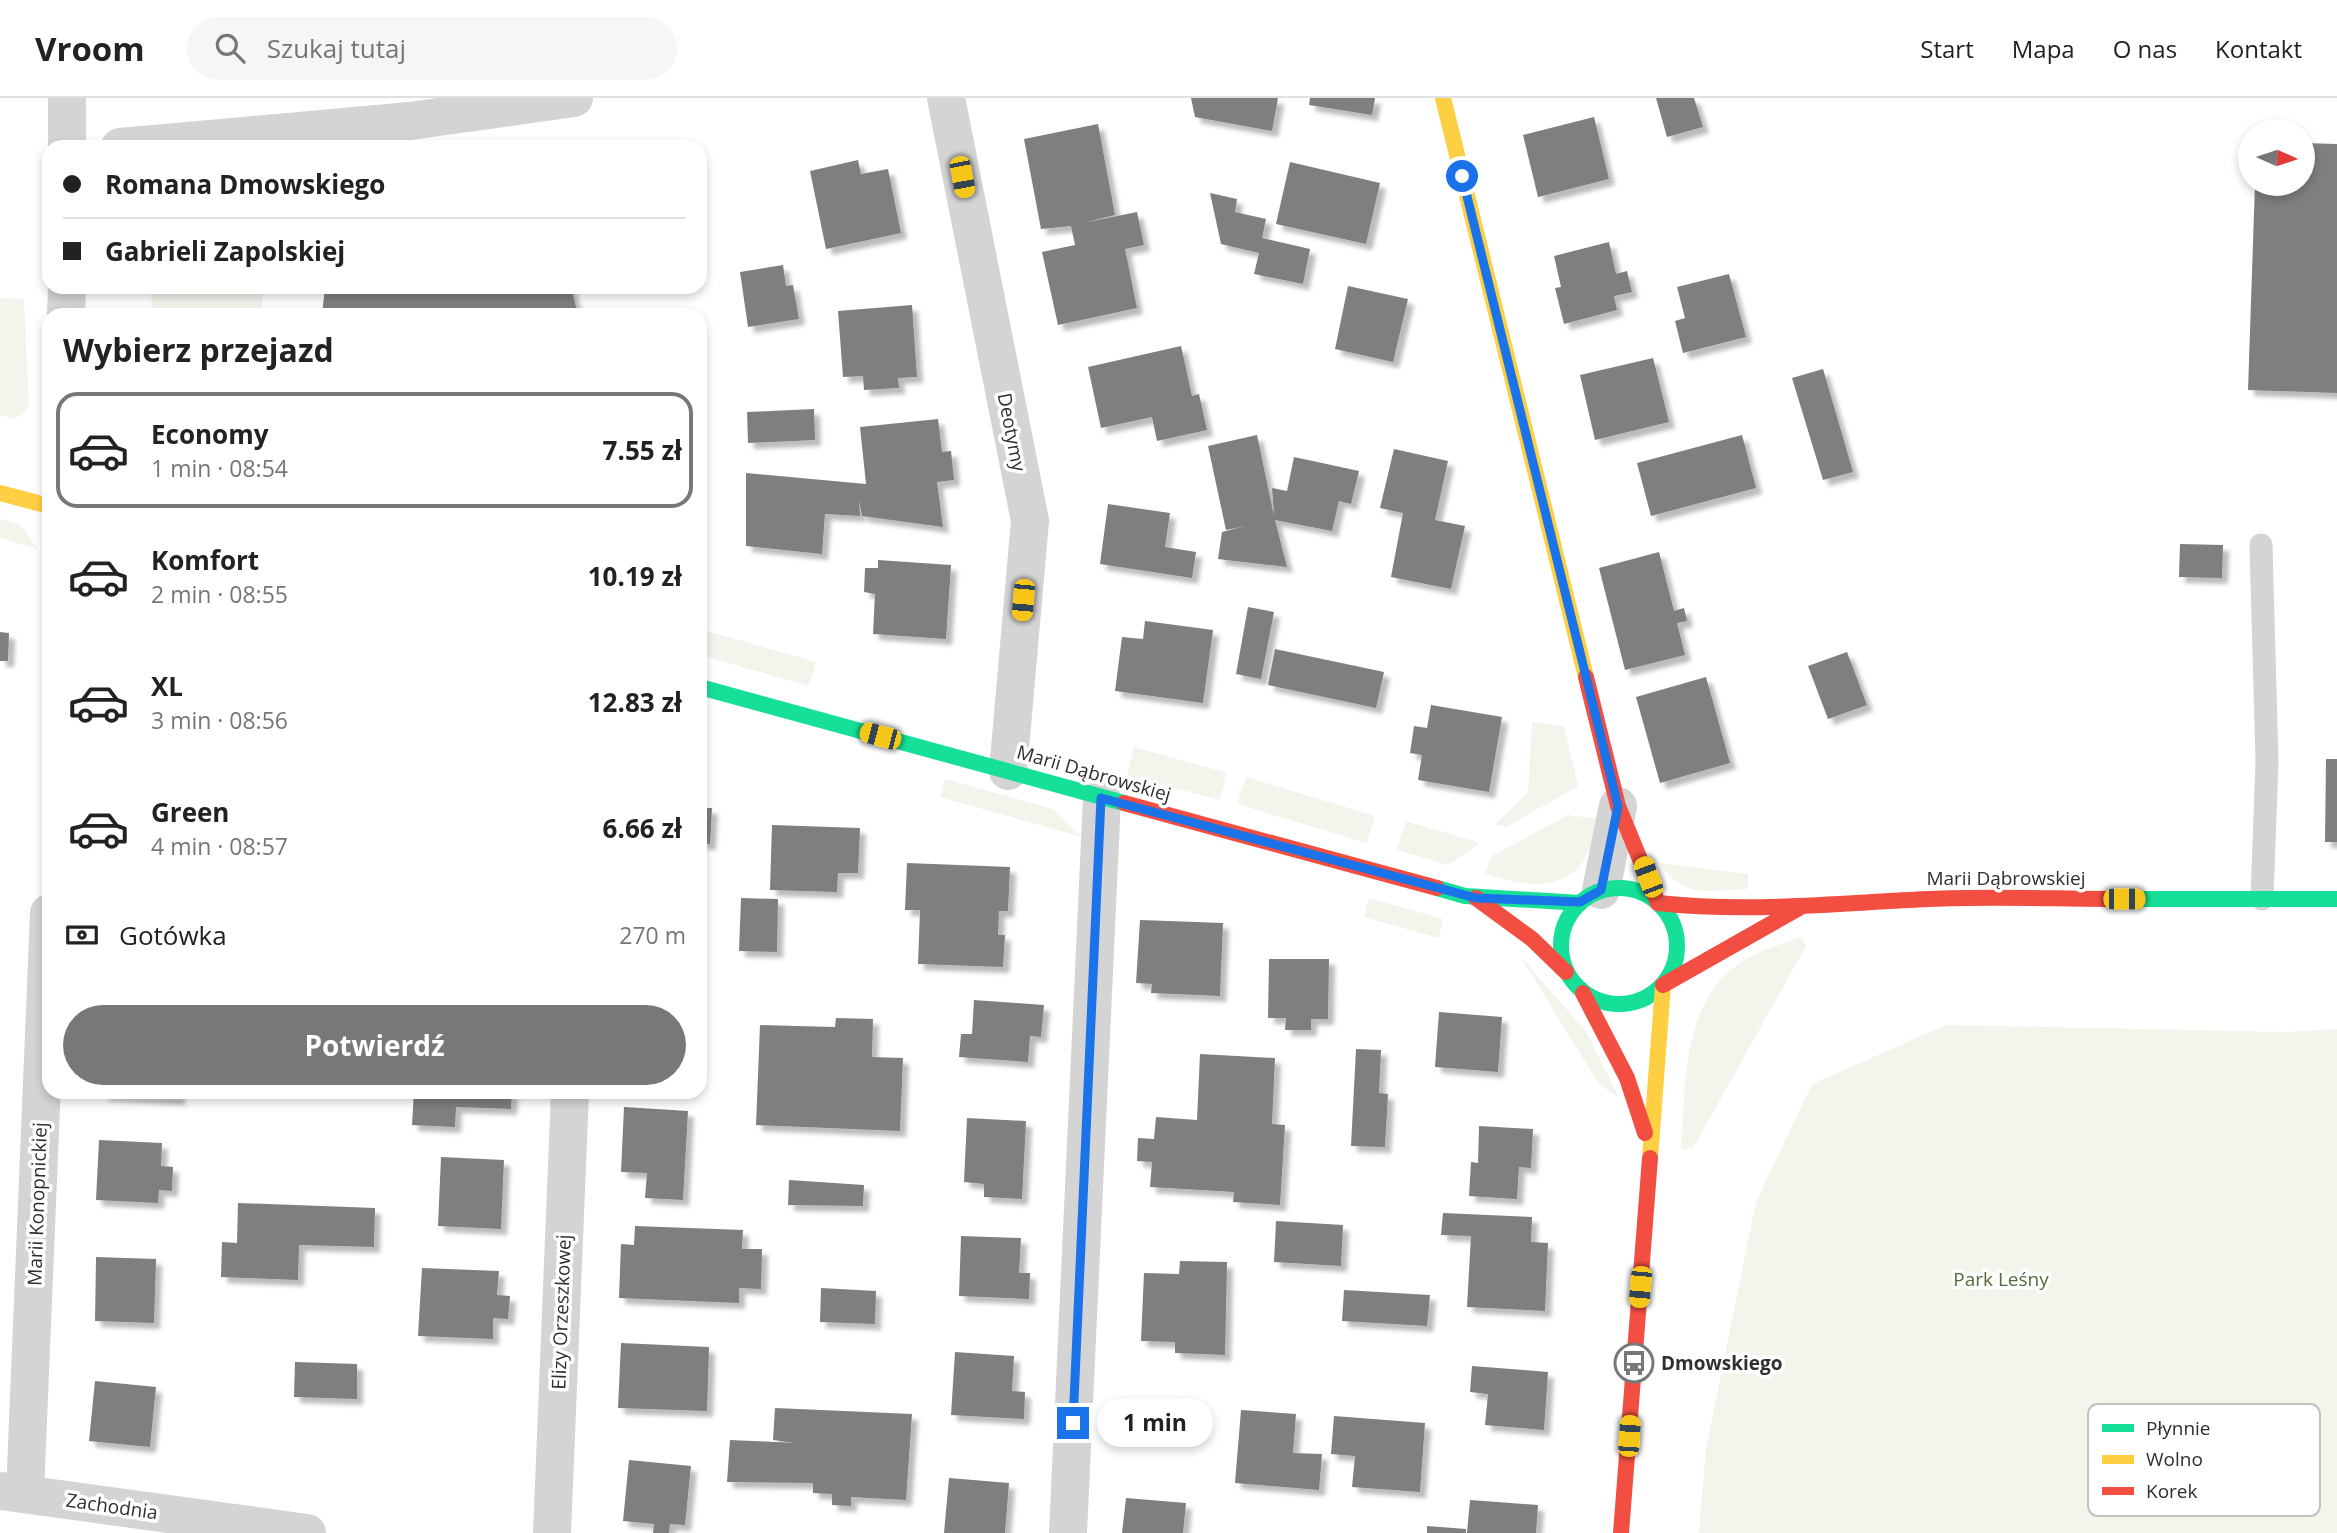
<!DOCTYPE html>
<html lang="pl">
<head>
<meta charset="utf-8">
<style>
  :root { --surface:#fff; --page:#f6f6f6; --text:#222; --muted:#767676; --line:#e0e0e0; --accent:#787878 }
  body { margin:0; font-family:"Open Sans",sans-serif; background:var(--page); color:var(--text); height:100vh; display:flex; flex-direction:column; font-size:26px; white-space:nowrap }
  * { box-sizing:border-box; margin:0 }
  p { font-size:23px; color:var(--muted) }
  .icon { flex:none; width:38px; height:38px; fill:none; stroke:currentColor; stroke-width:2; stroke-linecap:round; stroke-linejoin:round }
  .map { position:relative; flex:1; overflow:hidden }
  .side { position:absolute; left:42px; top:210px; width:665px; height:791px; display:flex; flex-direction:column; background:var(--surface); border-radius:21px; box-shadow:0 4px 10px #0003 }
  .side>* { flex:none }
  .top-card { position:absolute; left:42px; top:42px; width:665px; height:154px; border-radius:21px; box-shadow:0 4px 10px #0003; display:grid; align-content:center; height:154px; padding:0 21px; background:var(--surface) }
  .needle { width:46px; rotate:93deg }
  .controls { position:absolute; left:2238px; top:21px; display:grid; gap:14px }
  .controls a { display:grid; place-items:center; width:77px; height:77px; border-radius:50%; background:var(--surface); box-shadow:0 4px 10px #0003; font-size:35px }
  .end { position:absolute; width:32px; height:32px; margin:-16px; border:9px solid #1a73e8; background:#fff; box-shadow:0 0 0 4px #fff }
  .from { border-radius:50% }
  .bubble { position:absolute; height:49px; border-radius:24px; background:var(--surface); box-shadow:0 4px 10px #0003; font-size:23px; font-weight:700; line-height:49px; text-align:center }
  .car { position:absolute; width:21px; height:42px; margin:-21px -10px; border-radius:9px; box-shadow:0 0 5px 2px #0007; background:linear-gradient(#f5c518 24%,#345 0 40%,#f5c518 0 76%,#345 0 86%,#f5c518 0) }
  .top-card b { display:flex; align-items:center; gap:24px; height:66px; font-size:26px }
  .top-card b+b { border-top:2px solid var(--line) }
  .top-card i { width:18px; height:18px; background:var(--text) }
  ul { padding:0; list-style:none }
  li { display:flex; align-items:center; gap:21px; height:116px; margin:0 14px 10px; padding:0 7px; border:4px solid transparent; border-radius:21px }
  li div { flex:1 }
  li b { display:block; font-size:26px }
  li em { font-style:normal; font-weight:700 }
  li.current { border-color:var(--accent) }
  li>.icon { width:63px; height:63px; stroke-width:1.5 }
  h2 { padding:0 21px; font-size:32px; line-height:84px }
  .pay { display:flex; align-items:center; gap:18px; height:77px; padding:0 21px; font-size:26px }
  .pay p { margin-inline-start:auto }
  .cta { display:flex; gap:14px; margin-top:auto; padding:14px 21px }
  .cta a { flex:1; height:80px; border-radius:42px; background:var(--accent); color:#fff; font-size:28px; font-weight:700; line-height:80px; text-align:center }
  header { display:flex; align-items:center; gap:42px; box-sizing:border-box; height:98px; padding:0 35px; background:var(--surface); border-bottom:2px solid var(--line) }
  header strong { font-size:33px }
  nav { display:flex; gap:38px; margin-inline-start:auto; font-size:24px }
  .search { width:490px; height:63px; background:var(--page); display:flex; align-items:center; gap:18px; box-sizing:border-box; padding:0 24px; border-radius:38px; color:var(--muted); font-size:26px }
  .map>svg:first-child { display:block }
  .green { fill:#f1f5ec }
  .building { fill:#7f7f7f; filter:url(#shadow) }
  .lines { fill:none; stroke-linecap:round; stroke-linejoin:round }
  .lane { stroke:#d4d4d4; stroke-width:23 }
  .street { stroke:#d4d4d4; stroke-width:38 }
  .fast { stroke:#16e098; stroke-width:16 }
  .slow { stroke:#ffcf43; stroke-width:16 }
  .jam { stroke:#f24e42; stroke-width:16 }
  .route { stroke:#1a73e8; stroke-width:9 }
  .labels { text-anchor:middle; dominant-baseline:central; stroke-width:7; stroke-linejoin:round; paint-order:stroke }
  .street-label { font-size:19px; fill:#2f2f2f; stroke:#fff }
  .park-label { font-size:19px; fill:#536b3b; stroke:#fff }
  .poi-label { font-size:19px; font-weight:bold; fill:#2f2f2f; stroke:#fff; text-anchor:start }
  .key { fill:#fff; stroke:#c1c1c1; stroke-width:2 }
  .key-label { font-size:19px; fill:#2f2f2f }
</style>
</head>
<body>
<header>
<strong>Vroom</strong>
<div class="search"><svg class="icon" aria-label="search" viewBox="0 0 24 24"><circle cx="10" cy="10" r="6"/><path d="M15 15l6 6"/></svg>Szukaj tutaj</div>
<nav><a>Start</a><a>Mapa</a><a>O nas</a><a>Kontakt</a></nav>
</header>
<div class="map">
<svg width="2337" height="1435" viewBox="0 0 2337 1435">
  <defs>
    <filter id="shadow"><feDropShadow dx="6" dy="6" stdDeviation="2" flood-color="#0004"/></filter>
  </defs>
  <rect width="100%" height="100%" fill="#fff"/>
  <g class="green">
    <path d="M152,189H263L261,217H151Z"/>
    <path d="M0,200L24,201L29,307L25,315L14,321L0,317Z"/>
    <path d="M0,421L20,427L38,451L0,440Z"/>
    <path d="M700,531L816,564L809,588L700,557Z"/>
    <path d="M1532,624L1564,628L1578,688L1506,729L1495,726L1528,695Z"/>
    <path d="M1134,649L1227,675L1220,702L1127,677Z"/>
    <path d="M1246,679L1375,718L1367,745L1237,706Z"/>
    <path d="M945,681L1053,711L1082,739L940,699Z"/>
    <path d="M1568,717L1599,721C1587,790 1544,797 1485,775L1492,758Z"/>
    <path d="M1406,723L1480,745L1448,767L1397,752Z"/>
    <path d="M1659,765L1748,776V791C1707,792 1686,802 1659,765Z"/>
    <path d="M1369,800L1443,821L1439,840L1364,819Z"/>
    <path d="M1802,839L1806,848L1693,1050L1681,1051C1686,990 1681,913 1733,870C1752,854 1779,847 1802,839Z"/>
    <path d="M1518,855L1587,935L1619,1000L1599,986Z"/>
    <path d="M1946,927L2285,934L2337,931V1435H1699L1706,1351L1756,1104L1812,986Z"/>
  </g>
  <g class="building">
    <path d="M1191,0H1278L1272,33L1195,19Z"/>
    <path d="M1310,0H1375L1372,17L1309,7Z"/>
    <path d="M1656,0H1694L1703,29L1667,39Z"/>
    <path d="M1594,19L1609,81L1538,99L1523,37Z"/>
    <path d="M1098,26L1115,117L1083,125L1137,114L1144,147L1125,151L1137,210L1058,227L1042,154L1075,147L1071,128L1041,131L1024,41Z"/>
    <path d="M2303,45L2337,46V295L2248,292L2255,86H2303Z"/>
    <path d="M858,62L861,76L888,71L901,135L826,151L810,73Z"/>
    <path d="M1290,64L1380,85L1366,146L1276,126Z"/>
    <path d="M1210,95L1237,101L1235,114L1266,121L1262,140L1310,151L1303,186L1254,176L1259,155L1221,146Z"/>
    <path d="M1609,144L1616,176L1627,173L1632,194L1614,198L1617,212L1564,226L1555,190L1561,189L1554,158Z"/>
    <path d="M783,167L786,188L793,187L799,221L748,229L740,174Z"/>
    <path d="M1729,176L1746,239L1683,255L1675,223L1685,220L1677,189Z"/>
    <path d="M1348,188L1408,201L1393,264L1335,251Z"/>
    <path d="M325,189H571L578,217H322Z"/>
    <path d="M912,207L917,279L898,280L899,290L864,292L863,278L843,279L838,213Z"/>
    <path d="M1181,248L1192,298L1199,296L1207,332L1157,343L1152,319L1101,330L1088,269Z"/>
    <path d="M1653,260L1669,324L1595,342L1580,277Z"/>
    <path d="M1823,271L1853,374L1823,382L1792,280Z"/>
    <path d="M814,311L815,342L748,345L747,314Z"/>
    <path d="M938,321L942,354L951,353L954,382L937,384L943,429L862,418L859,402L860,418L825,416L822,456L746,448V375L866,386L860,329Z"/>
    <path d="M1257,337L1274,418L1272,390L1287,393L1294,359L1359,373L1351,406L1339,403L1332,433L1275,422L1287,469L1218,461L1222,434L1246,428L1226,432L1208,348Z"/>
    <path d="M1742,337L1756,390L1651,418L1637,365Z"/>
    <path d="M1394,351L1448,363L1435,422L1465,428L1451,491L1391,479L1403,415L1380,410Z"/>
    <path d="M1108,406L1170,415L1165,449L1196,454L1192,480L1100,466Z"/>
    <path d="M2180,446L2223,447L2222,480L2179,479Z"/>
    <path d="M1659,454L1674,513L1684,510L1687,523L1677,525L1685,557L1625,572L1599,470Z"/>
    <path d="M878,462L951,467L946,541L873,536L875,496L864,494L865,470H878Z"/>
    <path d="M1248,509L1274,514L1261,581L1236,576Z"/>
    <path d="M1145,523L1213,532L1203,605L1115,593L1122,539L1143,541Z"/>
    <path d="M0,534L9,535L8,563H0Z"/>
    <path d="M1275,551L1384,574L1376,610L1268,587Z"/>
    <path d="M1847,554L1867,607L1828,621L1808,568Z"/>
    <path d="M1706,579L1730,665L1660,685L1636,599Z"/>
    <path d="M1431,607L1502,619L1489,694L1418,682L1422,657L1410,655L1414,628L1427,630Z"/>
    <path d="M2326,661H2337V744H2325Z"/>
    <path d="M700,710H712L710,746L700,745Z"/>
    <path d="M772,727L860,730L858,775H838L837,794L770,792Z"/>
    <path d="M907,765L1010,769L1008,813H999L998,837H1005L1003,869L918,866L920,812H905Z"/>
    <path d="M741,800L778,801L777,854L739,853Z"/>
    <path d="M1140,822L1223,825L1220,898L1151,895L1152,886L1136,885Z"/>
    <path d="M1269,861H1329L1328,921H1311V932H1285L1286,920H1268Z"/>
    <path d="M974,902L1044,907L1041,939L1030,938L1028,964L959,959L961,936H972Z"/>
    <path d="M1439,914L1502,919L1498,974L1435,969Z"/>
    <path d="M836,920L873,921L872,959L903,960L900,1033L756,1027L760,927L835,929Z"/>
    <path d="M1356,951L1381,952L1379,995L1388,996L1385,1049L1351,1048Z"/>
    <path d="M1200,956L1275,960L1272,1026L1285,1027L1280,1107L1233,1104L1234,1094L1150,1089L1152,1064L1137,1063L1138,1040L1154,1041L1156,1019L1197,1022Z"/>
    <path d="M103,994H179V1001L103,997Z"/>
    <path d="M414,994H512L511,1011L456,1009L455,1029L412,1027Z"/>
    <path d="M624,1009L688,1013L683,1102L645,1100L647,1075L621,1074Z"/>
    <path d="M967,1020L1026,1023L1022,1101L984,1099V1086L964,1084Z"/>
    <path d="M1479,1028L1533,1031L1531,1070L1519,1069L1517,1101L1469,1098L1471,1064L1478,1065Z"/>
    <path d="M99,1042L162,1045L161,1068L173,1069L172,1093L159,1092L158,1105L96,1102Z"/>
    <path d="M441,1059L504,1062L501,1131L438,1128Z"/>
    <path d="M789,1082L864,1087L863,1108L788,1107Z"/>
    <path d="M238,1105L375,1110L374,1149L299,1147L298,1182L221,1179L222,1144L237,1145Z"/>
    <path d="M1443,1115L1532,1119L1531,1144L1548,1145L1545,1213L1467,1209L1471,1138L1441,1137Z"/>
    <path d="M1276,1123L1343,1127L1341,1168L1274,1164Z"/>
    <path d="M635,1128L743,1132L742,1151H762L761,1191L739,1190V1205L619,1200L621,1146L634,1147Z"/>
    <path d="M961,1138L1021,1140L1019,1175H1030L1029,1201L959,1198Z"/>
    <path d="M96,1159L156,1161L154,1225L95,1223Z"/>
    <path d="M1180,1163L1227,1164L1225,1257L1175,1255V1244L1141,1243L1144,1175L1179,1176Z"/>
    <path d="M422,1170L499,1173L497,1197L510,1198L508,1221L493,1220V1241L418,1238Z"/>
    <path d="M821,1190L876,1193L875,1226L820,1224Z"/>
    <path d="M1344,1192L1430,1197L1427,1228L1342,1223Z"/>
    <path d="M621,1245L709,1249L707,1313L618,1310Z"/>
    <path d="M955,1254L1014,1258L1012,1293L1025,1294L1024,1321L951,1317Z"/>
    <path d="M295,1264L357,1266V1301L294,1299Z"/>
    <path d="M1472,1268L1548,1274L1544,1332L1485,1327L1488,1296L1470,1294Z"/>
    <path d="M95,1283L156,1289L150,1349L89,1343Z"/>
    <path d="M775,1310L912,1316L906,1402L851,1399V1408L832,1407V1396L813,1395V1385L727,1384L730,1342L796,1345L773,1342Z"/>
    <path d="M1241,1312L1296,1316L1293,1355L1322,1356L1319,1392L1235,1385Z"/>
    <path d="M1334,1318L1425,1325L1420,1394L1352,1389L1355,1358L1331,1356Z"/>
    <path d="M629,1362L691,1368L685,1427L670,1426L669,1435H653L654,1426L623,1423Z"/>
    <path d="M949,1380L1009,1385L1005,1435H944Z"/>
    <path d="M1126,1400L1186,1405L1183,1435H1122Z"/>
    <path d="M1470,1402L1538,1407L1536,1435H1467Z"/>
    <path d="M1427,1428L1466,1431V1435H1427Z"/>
  </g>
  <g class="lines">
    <path class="lane" d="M2261,447L2267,663L2262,801"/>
    <g class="street">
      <path d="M67,0V49"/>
      <path d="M946,0L1030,423L1008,673"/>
      <path d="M120,49L410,23L574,0"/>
      <path d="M66,217L67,189"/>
      <path d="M1601,792L1618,708"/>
      <path d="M1,1393L307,1435"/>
      <path d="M25,1396L49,815"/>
      <path d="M552,1435L570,994"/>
      <path d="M1068,1435L1102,700"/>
    </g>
    <g class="fast">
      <path d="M700,589L1124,705"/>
      <circle cx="1619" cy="848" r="58"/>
      <path d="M1437,790L1465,798L1580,805"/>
      <path d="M2121,801H2337"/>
    </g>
    <g class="slow">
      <path d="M1443,0L1586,579"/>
      <path d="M0,395L49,408"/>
      <path d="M1650,1060L1663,887"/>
    </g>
    <g class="jam">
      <path d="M1586,579L1618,708L1658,805"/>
      <path d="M1124,705L1437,790"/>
      <path d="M1476,800L1532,841L1566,874"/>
      <path d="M1658,805C1749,815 1838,805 1929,801C1993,798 2057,801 2121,801"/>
      <path d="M1663,887L1799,810"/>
      <path d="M1583,895L1627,980L1645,1035"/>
      <path d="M1621,1435L1650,1060"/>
    </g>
  </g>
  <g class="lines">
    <path class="route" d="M1073,1325L1101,700L1476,800L1580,804L1601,792L1618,708L1462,78"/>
  </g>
  <defs>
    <symbol id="bus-ring" viewBox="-11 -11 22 22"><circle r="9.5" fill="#fff" stroke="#787878" stroke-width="1.5"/><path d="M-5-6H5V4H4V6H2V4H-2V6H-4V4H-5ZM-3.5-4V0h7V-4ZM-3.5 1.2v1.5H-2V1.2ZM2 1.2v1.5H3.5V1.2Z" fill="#787878"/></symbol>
  </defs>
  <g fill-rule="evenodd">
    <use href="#bus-ring" x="1612" y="1243" width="44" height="44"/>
  </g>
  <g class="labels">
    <g class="street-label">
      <text transform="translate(1012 334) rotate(79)">Deotymy</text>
      <text transform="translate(1094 675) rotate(16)">Marii Dąbrowskiej</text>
      <text x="2006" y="780">Marii Dąbrowskiej</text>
      <text transform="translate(37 1106) rotate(-88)">Marii Konopnickiej</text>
      <text transform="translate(561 1214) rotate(-88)">Elizy Orzeszkowej</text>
      <text transform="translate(112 1408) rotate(8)">Zachodnia</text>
    </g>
    <g class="park-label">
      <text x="2001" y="1181">Park Leśny</text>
    </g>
    <g class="poi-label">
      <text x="1661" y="1265">Dmowskiego</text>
    </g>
  </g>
  <rect x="2088" y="1306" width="232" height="112" rx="10" class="key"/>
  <rect x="2102" y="1326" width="32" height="8" fill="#16e098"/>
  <rect x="2102" y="1357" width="32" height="9" fill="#ffcf43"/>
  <rect x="2102" y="1389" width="32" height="8" fill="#f24e42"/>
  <g class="key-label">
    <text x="2146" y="1337">Płynnie</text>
    <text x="2146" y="1368">Wolno</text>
    <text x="2146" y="1400">Korek</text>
  </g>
</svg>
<div class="controls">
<a><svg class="needle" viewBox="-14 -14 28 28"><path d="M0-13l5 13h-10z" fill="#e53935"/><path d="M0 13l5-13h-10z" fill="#767676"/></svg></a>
</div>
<i class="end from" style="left:1462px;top:78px"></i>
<i class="end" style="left:1073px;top:1325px"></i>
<div class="bubble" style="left:1097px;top:1300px;width:116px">1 min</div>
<i class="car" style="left:962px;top:79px;rotate:169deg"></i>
<i class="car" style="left:1023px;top:502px;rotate:185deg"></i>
<i class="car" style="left:880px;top:638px;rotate:285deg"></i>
<i class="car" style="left:1648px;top:779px;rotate:339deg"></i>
<i class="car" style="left:2124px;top:801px;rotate:90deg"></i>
<i class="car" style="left:1640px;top:1189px;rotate:185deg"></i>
<i class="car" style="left:1629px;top:1338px;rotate:4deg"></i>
<div class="top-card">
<b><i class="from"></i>Romana Dmowskiego</b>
<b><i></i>Gabrieli Zapolskiej</b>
</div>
<section class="side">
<h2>Wybierz przejazd</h2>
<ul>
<li class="current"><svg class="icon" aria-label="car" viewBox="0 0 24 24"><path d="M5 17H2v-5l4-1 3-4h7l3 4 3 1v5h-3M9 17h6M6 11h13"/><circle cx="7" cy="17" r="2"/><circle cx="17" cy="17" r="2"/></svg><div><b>Economy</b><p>1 min · 08:54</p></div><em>7.55 zł</em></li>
<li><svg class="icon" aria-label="car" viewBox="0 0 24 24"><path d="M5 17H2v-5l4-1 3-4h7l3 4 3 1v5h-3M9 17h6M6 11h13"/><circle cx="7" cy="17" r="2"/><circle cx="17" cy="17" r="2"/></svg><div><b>Komfort</b><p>2 min · 08:55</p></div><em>10.19 zł</em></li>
<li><svg class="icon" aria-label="car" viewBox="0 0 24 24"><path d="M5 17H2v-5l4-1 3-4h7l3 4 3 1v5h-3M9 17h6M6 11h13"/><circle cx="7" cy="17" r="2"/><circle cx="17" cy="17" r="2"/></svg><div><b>XL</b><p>3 min · 08:56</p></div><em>12.83 zł</em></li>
<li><svg class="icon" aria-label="car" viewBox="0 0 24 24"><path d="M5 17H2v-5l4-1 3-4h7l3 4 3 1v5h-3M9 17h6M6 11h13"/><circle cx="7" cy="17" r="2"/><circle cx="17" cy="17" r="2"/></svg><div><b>Green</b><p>4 min · 08:57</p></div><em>6.66 zł</em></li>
</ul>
<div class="pay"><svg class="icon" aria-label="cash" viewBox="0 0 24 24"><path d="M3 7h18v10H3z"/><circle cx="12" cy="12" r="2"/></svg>Gotówka<p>270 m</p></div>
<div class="cta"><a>Potwierdź</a></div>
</section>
</div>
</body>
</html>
